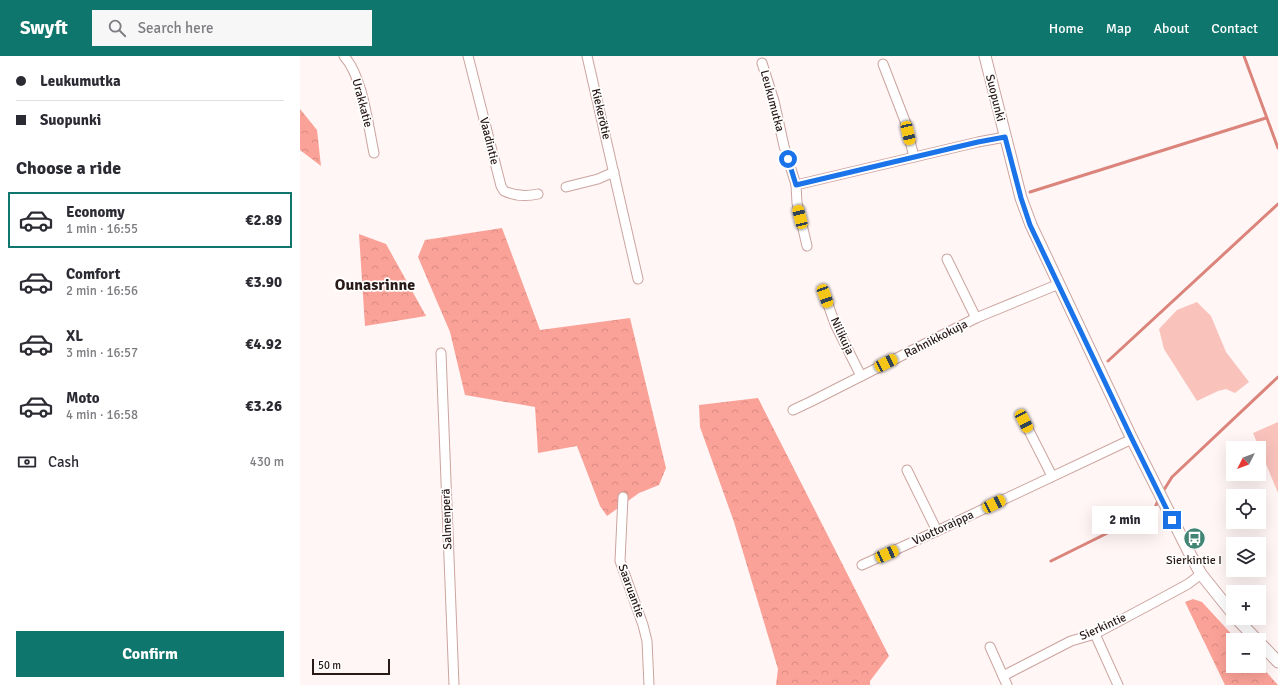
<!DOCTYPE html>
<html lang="en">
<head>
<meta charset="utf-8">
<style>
  :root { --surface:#fff; --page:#f7f7f7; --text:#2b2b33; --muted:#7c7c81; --line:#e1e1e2; --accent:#0f766e }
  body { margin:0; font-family:Signika,sans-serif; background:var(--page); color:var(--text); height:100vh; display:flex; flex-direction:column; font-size:15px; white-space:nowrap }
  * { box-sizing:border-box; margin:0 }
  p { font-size:13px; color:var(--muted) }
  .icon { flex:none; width:22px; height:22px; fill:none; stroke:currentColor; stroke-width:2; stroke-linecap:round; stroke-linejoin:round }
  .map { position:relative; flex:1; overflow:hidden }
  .sheet { display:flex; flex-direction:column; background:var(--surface); width:300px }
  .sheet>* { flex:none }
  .hud { display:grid; align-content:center; height:88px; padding:0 16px; background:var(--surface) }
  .needle { width:26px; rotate:228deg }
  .buttons { position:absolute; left:926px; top:385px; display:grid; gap:8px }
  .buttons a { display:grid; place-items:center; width:40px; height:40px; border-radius:0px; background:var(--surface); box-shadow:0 4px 16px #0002; font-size:20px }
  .scale { position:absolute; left:12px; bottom:10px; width:78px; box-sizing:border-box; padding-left:4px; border:2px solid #291a18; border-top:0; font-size:11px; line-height:14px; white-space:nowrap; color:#291a18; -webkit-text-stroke:3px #fff; paint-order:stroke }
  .end { position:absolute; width:18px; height:18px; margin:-9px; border:5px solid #1a73e8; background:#fff; box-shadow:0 0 0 2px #fff }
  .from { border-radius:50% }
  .bubble { position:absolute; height:28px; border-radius:0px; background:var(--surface); box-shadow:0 4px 16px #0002; font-size:13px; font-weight:700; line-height:28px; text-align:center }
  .car { position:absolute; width:12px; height:24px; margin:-12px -6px; border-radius:5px; box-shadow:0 0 3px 1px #0007; background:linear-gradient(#f5c518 24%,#345 0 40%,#f5c518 0 76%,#345 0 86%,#f5c518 0) }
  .hud b { display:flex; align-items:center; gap:14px; height:38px; font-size:15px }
  .hud b+b { border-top:1px solid var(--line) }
  .hud i { width:10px; height:10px; background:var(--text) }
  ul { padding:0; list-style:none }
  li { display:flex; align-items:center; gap:12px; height:56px; margin:0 8px 6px; padding:0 8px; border:2px solid transparent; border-radius:0px }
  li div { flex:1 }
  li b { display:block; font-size:15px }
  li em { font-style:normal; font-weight:700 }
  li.selected { border-color:var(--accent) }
  li>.icon { width:36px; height:36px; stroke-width:1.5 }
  h2 { padding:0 16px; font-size:18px; line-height:48px }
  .pay { display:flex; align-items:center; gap:10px; height:44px; padding:0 16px; font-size:15px }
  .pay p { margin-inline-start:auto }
  .button { display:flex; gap:8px; margin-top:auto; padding:8px 16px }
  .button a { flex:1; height:46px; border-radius:0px; background:var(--accent); color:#fff; font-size:16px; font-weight:700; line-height:46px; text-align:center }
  header { display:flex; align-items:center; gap:24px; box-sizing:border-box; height:56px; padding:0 20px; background:var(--accent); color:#fff }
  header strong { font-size:19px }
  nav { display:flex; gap:22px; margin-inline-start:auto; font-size:14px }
  .search { width:280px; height:36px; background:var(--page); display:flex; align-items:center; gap:10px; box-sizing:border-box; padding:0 14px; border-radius:0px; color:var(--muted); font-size:15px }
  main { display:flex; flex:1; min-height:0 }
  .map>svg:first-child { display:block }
  .grass { fill:#f9c3bc }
  .forest { fill:url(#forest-crowns) }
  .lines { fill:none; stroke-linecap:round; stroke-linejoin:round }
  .stream { stroke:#db847b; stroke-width:3 }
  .minor-casing { stroke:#cca49f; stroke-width:11 }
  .tertiary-casing { stroke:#cca49f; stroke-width:13 }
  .minor { stroke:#fff; stroke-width:9 }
  .tertiary { stroke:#fff; stroke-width:11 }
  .route { stroke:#1a73e8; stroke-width:5 }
  .labels { text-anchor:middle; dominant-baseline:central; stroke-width:3.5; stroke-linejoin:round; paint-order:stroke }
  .street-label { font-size:12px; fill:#291a18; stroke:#fff }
  .poi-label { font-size:12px; fill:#291a18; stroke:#fff }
  .district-label { font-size:16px; font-weight:bold; fill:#291a18; stroke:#fff }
</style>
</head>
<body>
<header>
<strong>Swyft</strong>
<div class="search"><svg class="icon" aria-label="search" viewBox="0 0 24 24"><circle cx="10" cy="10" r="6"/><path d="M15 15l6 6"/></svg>Search here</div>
<nav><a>Home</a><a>Map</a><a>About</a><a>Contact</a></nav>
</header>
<main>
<section class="sheet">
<div class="hud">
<b><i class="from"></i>Leukumutka</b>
<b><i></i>Suopunki</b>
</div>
<h2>Choose a ride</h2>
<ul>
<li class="selected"><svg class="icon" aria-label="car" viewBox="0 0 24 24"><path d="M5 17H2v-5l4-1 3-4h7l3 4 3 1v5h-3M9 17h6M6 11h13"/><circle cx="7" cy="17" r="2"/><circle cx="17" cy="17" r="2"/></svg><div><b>Economy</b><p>1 min · 16:55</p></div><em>€2.89</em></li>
<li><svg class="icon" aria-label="car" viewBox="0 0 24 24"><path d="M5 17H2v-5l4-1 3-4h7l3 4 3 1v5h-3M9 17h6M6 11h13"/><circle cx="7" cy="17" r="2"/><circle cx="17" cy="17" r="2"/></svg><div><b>Comfort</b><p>2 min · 16:56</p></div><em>€3.90</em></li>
<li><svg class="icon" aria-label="car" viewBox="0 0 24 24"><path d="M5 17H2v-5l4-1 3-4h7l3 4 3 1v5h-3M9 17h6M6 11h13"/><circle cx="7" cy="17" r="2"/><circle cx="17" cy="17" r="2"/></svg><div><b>XL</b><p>3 min · 16:57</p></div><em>€4.92</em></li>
<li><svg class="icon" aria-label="car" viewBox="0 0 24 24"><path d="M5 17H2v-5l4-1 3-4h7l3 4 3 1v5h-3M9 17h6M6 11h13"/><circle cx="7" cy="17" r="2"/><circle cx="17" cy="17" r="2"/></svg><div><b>Moto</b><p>4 min · 16:58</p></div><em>€3.26</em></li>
</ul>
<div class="pay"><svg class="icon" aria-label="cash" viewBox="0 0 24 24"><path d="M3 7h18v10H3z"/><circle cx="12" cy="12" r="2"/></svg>Cash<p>430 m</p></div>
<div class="button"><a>Confirm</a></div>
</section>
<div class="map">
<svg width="978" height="629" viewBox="0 0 978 629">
  <defs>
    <pattern id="forest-crowns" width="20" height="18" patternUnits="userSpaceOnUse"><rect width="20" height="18" fill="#fba298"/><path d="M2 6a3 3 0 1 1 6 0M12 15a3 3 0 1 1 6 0" fill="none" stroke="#d78b82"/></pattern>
  </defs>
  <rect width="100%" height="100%" fill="#fff6f5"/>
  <g class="grass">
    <path d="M897,246L911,260L926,296L949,326L935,337L926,333L918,335L897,345L864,293L859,273L877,254Z"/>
    <path d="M978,366V437L953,377Z"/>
  </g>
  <g class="forest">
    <path d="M0,53L17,74L21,110L0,94Z"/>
    <path d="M202,172L240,274L330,262L366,412L359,429L339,437L307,460L300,450L277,390L238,397L235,351L165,339L150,276L118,201L125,184Z"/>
    <path d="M59,178L86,188L126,260L65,270Z"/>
    <path d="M458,342L589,600L570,625V629H476L478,613L434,466L400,371L399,349Z"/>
    <path d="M893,543L902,546L937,584H933V610H959V608L978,629H925L885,546Z"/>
  </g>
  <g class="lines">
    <g class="stream">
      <path d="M944,0L978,92"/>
      <path d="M730,136L966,62"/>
      <path d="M808,305L978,148"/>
      <path d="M862,437L872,421L978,321"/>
      <path d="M751,505L854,454L859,442"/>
    </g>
    <defs>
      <g id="minor">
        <path d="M44,0C63,21 68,69 74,97"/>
        <path d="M168,0L201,130L204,135C215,140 225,141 238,138"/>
        <path d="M287,0L338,223"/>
        <path d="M462,7L474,45L484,90L496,129L497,147L507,190"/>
        <path d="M583,8L605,65L614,101"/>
        <path d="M496,129L678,86L705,81"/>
        <path d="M266,131L298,123L314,116"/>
        <path d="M647,203L676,262"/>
        <path d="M525,240L535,268L561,320"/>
        <path d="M141,297L154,629"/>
        <path d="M493,354L512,345L676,262L759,228"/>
        <path d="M724,365L752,420"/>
        <path d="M607,414L637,475"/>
        <path d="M323,441L320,505L343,569L347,585L349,629"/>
        <path d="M562,509L637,475L832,383"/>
        <path d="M795,578L818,629"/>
        <path d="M690,591L707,629"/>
        <path d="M703,620L771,585L795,578L853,547L888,528L901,518"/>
      </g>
      <g id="tertiary">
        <path d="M685,0L721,142L731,169L832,383L891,500L901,518L933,558"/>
        <path d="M936,562L957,584"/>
        <path d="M959,586L978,606"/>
      </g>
    </defs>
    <use href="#minor" class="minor-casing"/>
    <use href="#tertiary" class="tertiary-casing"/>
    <use href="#minor" class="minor"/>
    <use href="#tertiary" class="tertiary"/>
  </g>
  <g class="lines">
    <path class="route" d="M488,103L496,129L678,86L705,81L721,142L730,169L832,383L872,464"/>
  </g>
  <defs>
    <symbol id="bus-disc" viewBox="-11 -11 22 22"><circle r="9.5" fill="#438575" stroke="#fff"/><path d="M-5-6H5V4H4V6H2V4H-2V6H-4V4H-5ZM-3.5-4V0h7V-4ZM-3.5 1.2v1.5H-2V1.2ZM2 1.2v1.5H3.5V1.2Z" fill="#fff"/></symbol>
  </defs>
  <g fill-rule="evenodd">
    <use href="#bus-disc" x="882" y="470" width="25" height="25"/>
  </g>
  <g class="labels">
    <g class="street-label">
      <text transform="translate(695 42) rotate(76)">Suopunki</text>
      <text transform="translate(472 45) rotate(75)">Leukumutka</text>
      <text transform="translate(62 47) rotate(75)">Urakkatie</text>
      <text transform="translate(301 58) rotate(77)">Kiekerötie</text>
      <text transform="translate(189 85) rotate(76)">Vaadintie</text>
      <text transform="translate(542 280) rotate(65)">Nilikuja</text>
      <text transform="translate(636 283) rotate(-27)">Rahnikkokuja</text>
      <text transform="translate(147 463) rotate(-92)">Salmenperä</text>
      <text transform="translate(643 472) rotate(-25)">Vuottoraippa</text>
      <text transform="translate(331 535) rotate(70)">Saaruantie</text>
      <text transform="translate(803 571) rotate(-24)">Sierkintie</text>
    </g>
    <g class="poi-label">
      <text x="894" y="504">Sierkintie I</text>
    </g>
    <g class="district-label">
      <text x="75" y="229">Ounasrinne</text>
    </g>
  </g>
</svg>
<div class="buttons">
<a><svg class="needle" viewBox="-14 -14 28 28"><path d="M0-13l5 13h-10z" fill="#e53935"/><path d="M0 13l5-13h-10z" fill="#7c7c81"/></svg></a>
<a><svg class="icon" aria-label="locate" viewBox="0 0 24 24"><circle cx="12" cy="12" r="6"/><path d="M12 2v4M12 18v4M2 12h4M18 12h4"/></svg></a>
<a><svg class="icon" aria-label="layers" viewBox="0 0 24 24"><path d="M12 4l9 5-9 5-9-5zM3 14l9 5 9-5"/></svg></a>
<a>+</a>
<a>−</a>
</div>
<div class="scale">50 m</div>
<i class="end from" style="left:488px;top:103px"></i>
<i class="end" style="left:872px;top:464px"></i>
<div class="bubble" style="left:792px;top:450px;width:66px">2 min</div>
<i class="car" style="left:608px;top:77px;rotate:167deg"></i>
<i class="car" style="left:500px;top:161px;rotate:346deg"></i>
<i class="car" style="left:525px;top:240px;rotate:160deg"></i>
<i class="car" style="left:586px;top:307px;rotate:63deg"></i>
<i class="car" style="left:724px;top:365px;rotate:153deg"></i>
<i class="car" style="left:694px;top:448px;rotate:64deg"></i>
<i class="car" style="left:587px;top:498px;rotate:66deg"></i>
</div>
</main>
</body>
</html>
